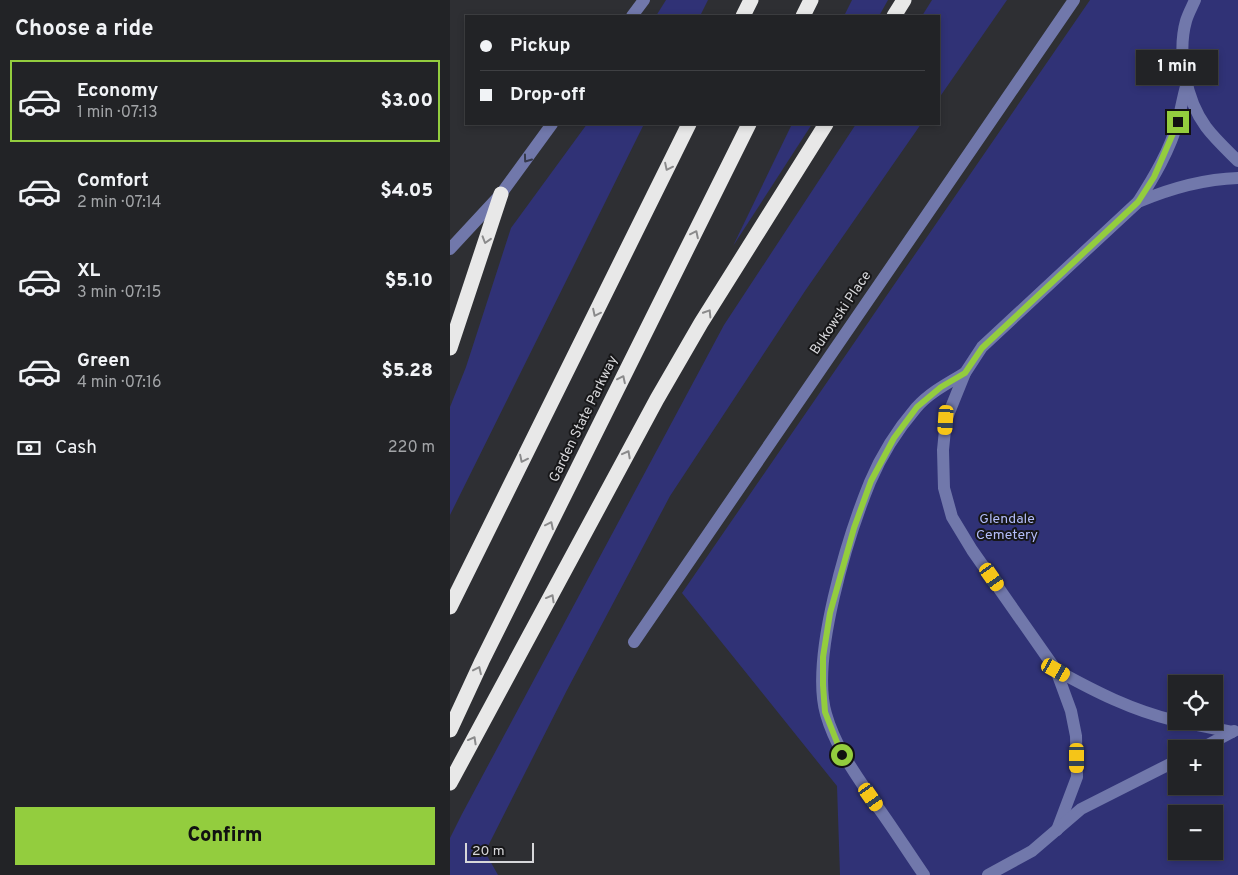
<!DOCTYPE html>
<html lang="en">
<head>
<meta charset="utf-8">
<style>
  :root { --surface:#222326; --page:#2a2b2e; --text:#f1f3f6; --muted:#a2a4a7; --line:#3f4043; --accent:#93cd3e }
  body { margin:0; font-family:Overpass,sans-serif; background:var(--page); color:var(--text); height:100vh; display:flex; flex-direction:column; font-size:19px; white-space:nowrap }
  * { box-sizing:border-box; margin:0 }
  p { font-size:16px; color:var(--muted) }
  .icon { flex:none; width:28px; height:28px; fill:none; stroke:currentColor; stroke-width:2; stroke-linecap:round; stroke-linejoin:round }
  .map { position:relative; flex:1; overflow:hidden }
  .panel { display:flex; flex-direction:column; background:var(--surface); width:450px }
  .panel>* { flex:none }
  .top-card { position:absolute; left:15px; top:15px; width:475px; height:110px; border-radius:0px; box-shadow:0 2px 8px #0003,0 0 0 1px var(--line); display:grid; align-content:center; height:110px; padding:0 15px; background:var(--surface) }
  .controls { position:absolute; left:718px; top:675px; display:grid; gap:10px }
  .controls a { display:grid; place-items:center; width:55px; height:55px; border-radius:0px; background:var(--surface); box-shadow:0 2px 8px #0003,0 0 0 1px var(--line); font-size:25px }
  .scale { position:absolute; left:15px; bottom:12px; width:69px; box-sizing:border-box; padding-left:5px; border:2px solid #d7d7da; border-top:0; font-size:14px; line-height:18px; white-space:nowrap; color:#d7d7da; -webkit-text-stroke:4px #171719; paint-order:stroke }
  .end { position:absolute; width:22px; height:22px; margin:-11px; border:6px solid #93cd3e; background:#111; box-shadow:0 0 0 2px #111 }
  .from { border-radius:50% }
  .bubble { position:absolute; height:35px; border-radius:0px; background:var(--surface); box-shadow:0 2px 8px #0003,0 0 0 1px var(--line); font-size:16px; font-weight:800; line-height:35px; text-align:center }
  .car { position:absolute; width:15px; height:30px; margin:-15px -8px; border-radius:6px; box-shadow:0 0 4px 1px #0007; background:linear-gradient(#f5c518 24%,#345 0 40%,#f5c518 0 76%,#345 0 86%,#f5c518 0) }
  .top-card b { display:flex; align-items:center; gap:18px; height:48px; font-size:19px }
  .top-card b+b { border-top:1px solid var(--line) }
  .top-card i { width:12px; height:12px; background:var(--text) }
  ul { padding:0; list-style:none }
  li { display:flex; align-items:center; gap:15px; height:82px; margin:0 10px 8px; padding:0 5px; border:2px solid transparent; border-radius:0px }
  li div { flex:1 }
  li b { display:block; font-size:19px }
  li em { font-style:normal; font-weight:800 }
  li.on { border-color:var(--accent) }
  li>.icon { width:45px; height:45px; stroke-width:1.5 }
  h2 { padding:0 15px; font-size:22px; line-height:60px }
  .pay { display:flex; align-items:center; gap:12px; height:55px; padding:0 15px; font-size:19px }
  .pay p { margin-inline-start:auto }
  .primary-button { display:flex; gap:10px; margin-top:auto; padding:10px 15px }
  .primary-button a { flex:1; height:58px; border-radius:0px; background:var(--accent); color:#111; font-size:20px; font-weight:800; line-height:58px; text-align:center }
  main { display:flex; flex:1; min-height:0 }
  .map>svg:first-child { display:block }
  .green { fill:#303276; fill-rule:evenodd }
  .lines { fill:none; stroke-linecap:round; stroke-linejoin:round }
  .minor { stroke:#7178ab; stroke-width:12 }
  .highway { stroke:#e8e8e8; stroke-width:15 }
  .oneway { stroke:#36394c }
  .oneway2 { stroke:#8a8a8b }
  .route { stroke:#93cd3e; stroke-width:6 }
  .labels { text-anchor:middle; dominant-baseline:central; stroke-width:4; stroke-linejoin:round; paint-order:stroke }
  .street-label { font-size:14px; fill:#d7d7da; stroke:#171719 }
  .park-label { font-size:14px; fill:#b4bdfa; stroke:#171719 }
</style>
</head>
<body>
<main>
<section class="panel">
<h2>Choose a ride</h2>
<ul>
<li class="on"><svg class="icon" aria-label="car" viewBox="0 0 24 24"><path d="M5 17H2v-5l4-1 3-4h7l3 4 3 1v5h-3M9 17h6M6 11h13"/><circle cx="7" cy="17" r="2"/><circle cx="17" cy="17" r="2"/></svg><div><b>Economy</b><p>1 min · 07:13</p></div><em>$3.00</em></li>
<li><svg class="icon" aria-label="car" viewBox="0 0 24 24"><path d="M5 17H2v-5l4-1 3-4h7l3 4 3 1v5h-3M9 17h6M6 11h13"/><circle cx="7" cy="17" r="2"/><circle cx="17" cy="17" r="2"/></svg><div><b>Comfort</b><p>2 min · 07:14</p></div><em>$4.05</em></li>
<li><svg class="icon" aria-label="car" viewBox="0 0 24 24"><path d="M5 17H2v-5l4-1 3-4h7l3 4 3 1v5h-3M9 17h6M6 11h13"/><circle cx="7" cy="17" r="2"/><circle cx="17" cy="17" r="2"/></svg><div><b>XL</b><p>3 min · 07:15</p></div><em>$5.10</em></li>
<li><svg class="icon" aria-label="car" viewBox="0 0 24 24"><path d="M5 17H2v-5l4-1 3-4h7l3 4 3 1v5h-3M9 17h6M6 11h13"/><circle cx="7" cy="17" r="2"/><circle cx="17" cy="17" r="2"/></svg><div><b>Green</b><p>4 min · 07:16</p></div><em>$5.28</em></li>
</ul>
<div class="pay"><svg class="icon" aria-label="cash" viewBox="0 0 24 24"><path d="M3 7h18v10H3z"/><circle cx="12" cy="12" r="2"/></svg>Cash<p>220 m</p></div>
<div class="primary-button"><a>Confirm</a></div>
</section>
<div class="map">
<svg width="788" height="875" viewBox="0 0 788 875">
  <rect width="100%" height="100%" fill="#2e2f33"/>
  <g class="green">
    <path d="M216,0H258L250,16H206Z"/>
    <path d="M402,0H438L429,16H394Z"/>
    <path d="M482,0H557L489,98V16H472Z"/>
    <path d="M640,0H788V875H390L387,786L232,593ZM726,684H764V721H726ZM726,749H764V786H726ZM726,814H764V851H726Z"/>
    <path d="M137,124H194L0,515V407L16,367L61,228Z"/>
    <path d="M342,124H362L283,246Z"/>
    <path d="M406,124H471L355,291L220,496L117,690L35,852L48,875H0V838L12,814L274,325Z"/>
  </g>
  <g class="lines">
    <g class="minor">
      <path d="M745,0C742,7 738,14 736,21C727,53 736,100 756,127C765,139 777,150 788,161"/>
      <path d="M182,16L194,0"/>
      <path d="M688,202C704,177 720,150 728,121C731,109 733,96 737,83"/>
      <path d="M0,249L51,194L102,124"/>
      <path d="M184,642L624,0"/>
      <path d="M606,670C646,692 681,710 726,721"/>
      <path d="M728,721L782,732"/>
      <path d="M750,749L784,731"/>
      <path d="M607,830L627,777L626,736L621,711L606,670L522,550L502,517L494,488L493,450L496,420L515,373L532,347L688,202C719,189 754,179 788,178"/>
      <path d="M474,875C458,852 443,828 427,806C407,776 386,749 376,714C360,658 398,536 420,482C431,456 448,429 466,408C479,393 498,383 515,373"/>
      <path d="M538,875L582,851L631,809L726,761"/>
    </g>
    <g class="highway">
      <path d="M293,16L301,0"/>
      <path d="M353,16L361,0"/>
      <path d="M444,16L454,0"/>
      <path d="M0,348L51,194"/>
      <path d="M0,607L239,124"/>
      <path d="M0,730L32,661L299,124"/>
      <path d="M0,783L207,399L251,323L376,124"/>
    </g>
  </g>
  <defs><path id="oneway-chevron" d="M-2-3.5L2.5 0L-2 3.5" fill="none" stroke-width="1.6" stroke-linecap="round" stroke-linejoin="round" transform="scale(1.25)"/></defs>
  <use class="oneway" href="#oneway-chevron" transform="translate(77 159) rotate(126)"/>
  <g class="oneway2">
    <use href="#oneway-chevron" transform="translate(218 167) rotate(116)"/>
    <use href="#oneway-chevron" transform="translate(245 234) rotate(-64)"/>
    <use href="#oneway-chevron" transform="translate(36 240) rotate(107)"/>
    <use href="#oneway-chevron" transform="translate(146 313) rotate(116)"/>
    <use href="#oneway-chevron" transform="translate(258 313) rotate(-58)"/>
    <use href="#oneway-chevron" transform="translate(172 379) rotate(-64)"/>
    <use href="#oneway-chevron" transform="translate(177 454) rotate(-62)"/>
    <use href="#oneway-chevron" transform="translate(73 459) rotate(116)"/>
    <use href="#oneway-chevron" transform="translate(100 525) rotate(-64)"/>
    <use href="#oneway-chevron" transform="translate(101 598) rotate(-61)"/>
    <use href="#oneway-chevron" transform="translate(28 670) rotate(-65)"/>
    <use href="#oneway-chevron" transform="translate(23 740) rotate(-61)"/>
  </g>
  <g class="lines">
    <path class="route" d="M392,755L375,712L373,685V657L380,613L404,528L421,481L444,438L467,407L491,387L515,373L532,348L688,202L704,177L728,122"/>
  </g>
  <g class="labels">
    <g class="street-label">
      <text transform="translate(391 313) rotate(-56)">Bukowski Place</text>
      <text transform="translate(134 419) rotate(-64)">Garden State Parkway</text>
    </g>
    <g class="park-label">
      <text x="557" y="519">Glendale<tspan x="557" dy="16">Cemetery</tspan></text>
    </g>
  </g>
</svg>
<div class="controls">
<a><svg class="icon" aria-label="locate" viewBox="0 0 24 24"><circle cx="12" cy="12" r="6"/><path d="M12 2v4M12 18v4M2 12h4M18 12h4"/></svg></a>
<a>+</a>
<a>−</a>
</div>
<div class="scale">20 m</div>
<i class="end from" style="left:392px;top:755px"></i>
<i class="end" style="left:728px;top:122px"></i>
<div class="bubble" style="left:686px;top:50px;width:82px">1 min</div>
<i class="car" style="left:496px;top:420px;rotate:184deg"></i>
<i class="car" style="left:542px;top:577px;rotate:145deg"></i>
<i class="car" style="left:606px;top:670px;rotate:119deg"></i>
<i class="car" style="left:627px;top:758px;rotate:180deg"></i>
<i class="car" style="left:421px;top:797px;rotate:145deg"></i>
<div class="top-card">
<b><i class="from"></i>Pickup</b>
<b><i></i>Drop-off</b>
</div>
</div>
</main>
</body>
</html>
